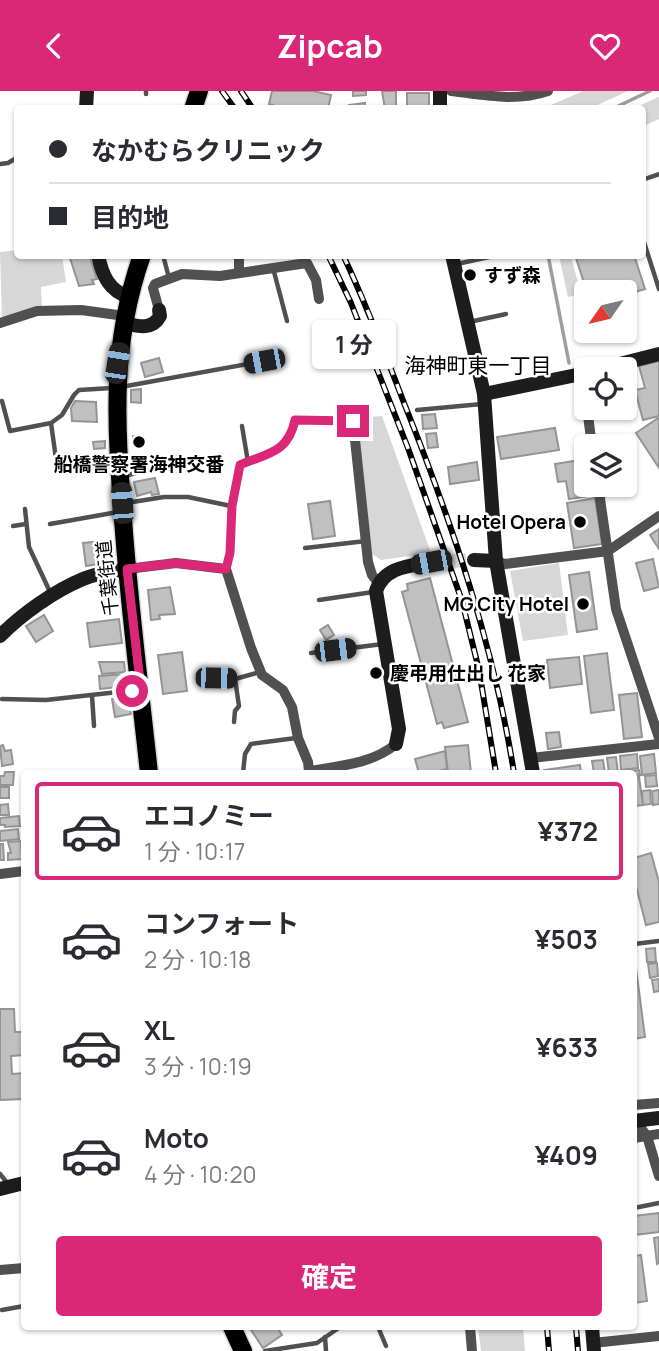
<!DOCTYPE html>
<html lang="ja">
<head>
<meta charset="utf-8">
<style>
  :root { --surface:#fff; --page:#f2f2f3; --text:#2b2b33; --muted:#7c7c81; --line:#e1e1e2; --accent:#db2777 }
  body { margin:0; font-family:Manrope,"Noto Sans JP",sans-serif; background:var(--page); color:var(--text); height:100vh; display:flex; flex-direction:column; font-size:26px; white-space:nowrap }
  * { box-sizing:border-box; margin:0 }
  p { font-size:23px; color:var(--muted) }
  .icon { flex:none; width:38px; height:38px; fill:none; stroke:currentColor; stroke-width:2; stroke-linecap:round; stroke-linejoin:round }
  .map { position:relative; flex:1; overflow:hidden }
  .side { position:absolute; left:21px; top:679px; width:616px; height:560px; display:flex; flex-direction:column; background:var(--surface); border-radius:7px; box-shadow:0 2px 5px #0004 }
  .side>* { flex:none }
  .guide { position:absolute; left:14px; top:14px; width:632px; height:154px; border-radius:7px; box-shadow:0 2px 5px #0004; display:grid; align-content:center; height:154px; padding:0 35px; background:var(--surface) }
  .needle { width:46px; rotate:236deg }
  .buttons { position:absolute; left:574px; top:189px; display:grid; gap:14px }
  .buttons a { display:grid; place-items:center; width:63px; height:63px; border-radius:7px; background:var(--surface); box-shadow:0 2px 5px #0004; font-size:35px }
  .end { position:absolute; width:32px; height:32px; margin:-16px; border:9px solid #db2777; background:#fff; box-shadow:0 0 0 4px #fff }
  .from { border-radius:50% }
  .bubble { position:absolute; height:49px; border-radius:7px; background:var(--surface); box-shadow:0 2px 5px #0004; font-size:23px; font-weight:700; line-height:49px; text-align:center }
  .car { position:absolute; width:21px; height:42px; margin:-21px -10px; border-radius:9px; box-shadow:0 0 5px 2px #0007; background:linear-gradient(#222 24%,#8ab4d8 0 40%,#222 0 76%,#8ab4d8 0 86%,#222 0) }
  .guide b { display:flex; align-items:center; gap:24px; height:66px; font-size:26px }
  .guide b+b { border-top:2px solid var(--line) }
  .guide i { width:18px; height:18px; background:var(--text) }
  ul { padding:12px 0 0; list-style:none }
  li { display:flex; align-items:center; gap:21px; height:98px; margin:0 14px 10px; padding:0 21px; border:4px solid transparent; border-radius:7px }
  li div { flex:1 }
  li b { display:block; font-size:26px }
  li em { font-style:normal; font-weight:700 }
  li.selected { border-color:var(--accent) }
  li>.icon { width:63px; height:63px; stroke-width:1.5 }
  .cta { display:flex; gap:14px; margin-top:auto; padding:14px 35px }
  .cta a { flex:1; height:80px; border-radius:7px; background:var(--accent); color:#fff; font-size:28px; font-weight:700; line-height:80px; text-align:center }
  header { display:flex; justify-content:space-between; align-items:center; height:91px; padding:0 35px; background:var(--accent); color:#fff; font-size:32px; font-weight:700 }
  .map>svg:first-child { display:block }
  .green { fill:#d7d7d7 }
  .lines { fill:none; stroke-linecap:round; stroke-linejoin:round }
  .stream { stroke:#9e9e9e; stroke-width:3.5 }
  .building { fill:#c0c0c0; stroke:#949494; stroke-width:2 }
  .secondary-tunnel { stroke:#d9d9d9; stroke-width:14; stroke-dasharray:14 7; stroke-linecap:butt }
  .highway-casing { stroke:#dbdbdb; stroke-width:21 }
  .lane { stroke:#505050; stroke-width:4.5 }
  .street { stroke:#505050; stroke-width:10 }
  .secondary { stroke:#1d1d1d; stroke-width:14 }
  .highway { stroke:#000; stroke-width:18 }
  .rail-casing { stroke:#000; stroke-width:6 }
  .rail { stroke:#fff; stroke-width:3.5; stroke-dasharray:10; stroke-linecap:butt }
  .secondary-bridge { stroke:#1d1d1d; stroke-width:14 }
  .route { stroke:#db2777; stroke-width:9 }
  .poi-dot { fill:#000; stroke:#fff; stroke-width:2.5 }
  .labels { text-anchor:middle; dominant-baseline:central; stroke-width:5; stroke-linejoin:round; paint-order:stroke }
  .poi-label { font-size:19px; font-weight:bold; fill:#000; stroke:#fff; text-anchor:start }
  .street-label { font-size:19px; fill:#000; stroke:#fff }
  .neighbourhood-label { font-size:21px; fill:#000; stroke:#fff }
</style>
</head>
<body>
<header><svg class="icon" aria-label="back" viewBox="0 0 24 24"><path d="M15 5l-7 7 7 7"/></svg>Zipcab<svg class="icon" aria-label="heart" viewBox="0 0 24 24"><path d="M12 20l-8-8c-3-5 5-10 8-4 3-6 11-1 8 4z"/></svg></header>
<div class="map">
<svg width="659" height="1260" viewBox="0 0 659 1260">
  <rect width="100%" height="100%" fill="#fff"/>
  <g class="green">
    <path d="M583,0H628L591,17H544Z"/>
    <path d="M659,6V28L642,36V18L634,17Z"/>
    <path d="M17,159L18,164L62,165L66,191L41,196L42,216L2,228L0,161Z"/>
    <path d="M559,165H571L581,203L568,206Z"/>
    <path d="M382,325L431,462L381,469L372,463L357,327Z"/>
    <path d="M559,472L568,544L523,550L510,480Z"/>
    <path d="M478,1236H523L525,1260H481Z"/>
  </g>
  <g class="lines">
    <g class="stream">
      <path d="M612,18L650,0"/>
      <path d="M548,164L569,272"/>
    </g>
  </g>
  <g class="building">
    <path d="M272,0H313L331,4L328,18H273V14L269,13Z"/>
    <path d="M353,0H366V4L353,5Z"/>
    <path d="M382,0H396V18H385Z"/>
    <rect x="407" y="2" width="22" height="16"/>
    <path d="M365,12V18H350L349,14Z"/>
    <path d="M69,164H89L97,188L92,189L94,193L79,195Z"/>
    <path d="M575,164H634L645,198L625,204V201H587Z"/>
    <path d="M159,267L163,281L145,286L141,272Z"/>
    <path d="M659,270V325L643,329L635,299L645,297L639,275Z"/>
    <path d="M141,298V312L131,311V299Z"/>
    <path d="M75,310L96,311L97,331L72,330L71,317Z"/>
    <path d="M435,323L437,337L423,338L422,324Z"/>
    <path d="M658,327L659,328V377L636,342Z"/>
    <path d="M555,337L559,359L501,368L497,346Z"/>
    <path d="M436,342L438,356L428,357L426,343Z"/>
    <path d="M133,345H143V355L134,356Z"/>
    <path d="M105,350V357L94,358L93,351Z"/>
    <path d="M580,369L583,385H586V394H593L595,404L569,408L566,390L558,391L555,373Z"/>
    <path d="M477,371L479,389L450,393L448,376Z"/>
    <path d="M155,387L159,403L152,404L151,401L137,405L134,391Z"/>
    <path d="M595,407L602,453L574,457L567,412Z"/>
    <path d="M330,410L335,445L313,448L308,413Z"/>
    <path d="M659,438V458L650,444Z"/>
    <path d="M103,450L105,472L86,475L83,452Z"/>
    <path d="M653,468L659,496L644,500L636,472Z"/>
    <path d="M589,481L597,538L577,541L569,484Z"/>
    <path d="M430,487L468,631L444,637L442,631L437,633L402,501L408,499L407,493Z"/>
    <path d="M170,496L175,523L159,524L160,528L151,529L148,499Z"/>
    <path d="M44,524L53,540L36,551L26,535Z"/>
    <path d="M119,528L122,552L90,556L87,532Z"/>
    <path d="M328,534L334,544L326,549L320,539Z"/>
    <path d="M182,561L187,600L163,603L158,564Z"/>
    <path d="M607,562L614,619L591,622L584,565Z"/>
    <path d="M579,566L582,593L550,597L547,569Z"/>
    <path d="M99,571H124L125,581L102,583Z"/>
    <path d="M126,583L127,595L100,598L99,585Z"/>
    <path d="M637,602L642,646L624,648L619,604Z"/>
    <path d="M128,606L131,623L115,626L112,608Z"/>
    <path d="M559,641L561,656L548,658L546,642Z"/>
    <path d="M3,654L5,660L11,659L13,673L2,675L0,655Z"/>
    <path d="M468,654L471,682H448L445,656Z"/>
    <path d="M445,660L447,678L431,682H419L415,668Z"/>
    <path d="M637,663L638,677L621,679L620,665Z"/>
    <path d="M654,663L656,682L642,684L640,665Z"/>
    <path d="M616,666L618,682H609L607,667Z"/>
    <path d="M603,669L605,682H594L592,670Z"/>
    <path d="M580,674L581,682H544V679Z"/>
    <path d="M639,679L640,684L621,682V681Z"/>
    <path d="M5,681H14L13,694H0V685H4Z"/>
    <path d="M656,684L657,695L646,696L645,685Z"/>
    <path d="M639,686L643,714L634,715V687Z"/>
    <rect x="0" y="696" width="9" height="11"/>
    <path d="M650,699L651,713L643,714L642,700Z"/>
    <path d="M659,699V713L653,714L652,700Z"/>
    <path d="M8,713L9,724H0V714Z"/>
    <path d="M19,725L20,735L5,736V734H0V727Z"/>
    <path d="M18,738L19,748L0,750V740Z"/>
    <path d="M21,750L22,768L8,769V762H11L8,751Z"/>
    <path d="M0,753H3L4,769H0Z"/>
    <path d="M651,762L659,791V831L646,834L634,787V767Z"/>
    <path d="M655,857L656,871H647L646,858Z"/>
    <path d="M634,862L645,946L634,948Z"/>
    <path d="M657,872L658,885L650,887L648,873Z"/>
    <path d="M659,888V900L654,901L652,889Z"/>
    <path d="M0,918H14L15,941H24V964L11,965L12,983L24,982V1008L0,1009Z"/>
    <path d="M659,1122V1141L634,1144V1125Z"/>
    <path d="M659,1146V1172L657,1173L654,1147Z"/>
    <path d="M641,1164L647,1210L634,1212V1165Z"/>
    <path d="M249,1236H277L282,1244L263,1257Z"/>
  </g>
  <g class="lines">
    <path class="secondary-tunnel" d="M431,471L474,469"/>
    <defs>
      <g id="highway">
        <path d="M193,18L199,0"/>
        <path d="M142,164C110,255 116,334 123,428C129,513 140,598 149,682"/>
        <path d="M232,1236L243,1260"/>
      </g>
    </defs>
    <use href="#highway" class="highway-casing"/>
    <g class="lane">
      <path d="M146,0V3"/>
      <path d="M0,73L8,72L18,66"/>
      <path d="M642,89L659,83"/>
      <path d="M642,145L659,198"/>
      <path d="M163,164L169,187"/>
      <path d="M457,173L498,164"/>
      <path d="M273,177L287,230"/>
      <path d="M469,231L506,223"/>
      <path d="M121,296L264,270"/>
      <path d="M2,310L10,340L51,332L62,324L74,304L79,299L112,297"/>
      <path d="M417,319L482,313"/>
      <path d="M51,332L56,368"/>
      <path d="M242,335L248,371"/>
      <path d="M124,385L153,378L169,369"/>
      <path d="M126,412L164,406H188L231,415"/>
      <path d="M25,418L29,456L51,503"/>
      <path d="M50,433L118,421"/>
      <path d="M13,435L26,433"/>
      <path d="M305,457L366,450"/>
      <path d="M226,477L230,462L232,415L240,374C268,362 288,362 295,329L353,330"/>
      <path d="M319,509L373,501"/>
      <path d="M311,562L383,553"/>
      <path d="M216,588H235L260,581"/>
      <path d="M92,605L94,635"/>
      <path d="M2,608L46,609L136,599"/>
      <path d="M234,631L235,620L239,615L235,588"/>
      <path d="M243,682L245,663L251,653L296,647"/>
      <path d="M634,853L659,850"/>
      <path d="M0,1083L8,1093"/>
      <path d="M634,1117L659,1112"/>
      <path d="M2,1219L24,1215"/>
      <path d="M378,1236L386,1255"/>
      <path d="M325,1246L326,1260"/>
      <path d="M265,1260L317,1252L340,1236"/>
    </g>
    <g class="street">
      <path d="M451,0C484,4 516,11 548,0"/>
      <path d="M239,164V181"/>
      <path d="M159,219L153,197L155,193L182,183L220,185L307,172L316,189L319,208"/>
      <path d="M0,232L37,220L81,219L125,225"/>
      <path d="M582,283L586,313"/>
      <path d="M587,317L592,355"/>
      <path d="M353,330L368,471L372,484L379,493"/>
      <path d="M598,394L616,518L659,647"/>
      <path d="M496,470L505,473L608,460L659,425"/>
      <path d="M127,478L176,472L226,478L251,557L262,584L283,599L292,616L298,647L308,671L309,680"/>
      <path d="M531,667L659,653"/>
      <path d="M309,682V680C339,675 372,673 396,653"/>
      <path d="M0,783L24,780"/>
      <path d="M634,1014L659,1012"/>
      <path d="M634,1029L647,1045L659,1085"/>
      <path d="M634,1047L659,1043"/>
      <path d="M0,1179L24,1177"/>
      <path d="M470,1236L472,1260"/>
      <path d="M593,1252L659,1245"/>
    </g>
    <g class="secondary">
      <path d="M440,0V18"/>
      <path d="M86,18L87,0"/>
      <path d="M98,164C102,184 109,200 129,206"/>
      <path d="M452,164L484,303L496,470L533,682"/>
      <path d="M124,232C137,235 152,240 160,225L159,219"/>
      <path d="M600,278L659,263"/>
      <path d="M484,303L586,282"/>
      <path d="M474,469L496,470"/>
      <path d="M0,545C22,523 54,500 83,488C97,482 112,481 127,478"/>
      <path d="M396,653L399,638L376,500C384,476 409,475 431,471"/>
      <path d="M0,1098L24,1092"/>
      <path d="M592,1236L594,1260"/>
    </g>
    <use href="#highway" class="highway"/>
    <defs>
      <g id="rail">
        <path d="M222,0L235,18"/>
        <path d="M241,0L253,18"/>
        <path d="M328,164L351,212L408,357L462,510L479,579L496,682"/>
        <path d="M343,164C366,213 385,262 404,312C452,432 494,555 514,682"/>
        <path d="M547,1236L549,1260"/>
        <path d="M576,1236L578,1260"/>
      </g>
    </defs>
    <use href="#rail" class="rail-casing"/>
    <use href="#rail" class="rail"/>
    <path class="secondary-bridge" d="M634,1030L659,1027"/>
  </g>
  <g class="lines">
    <path class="route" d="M132,600L141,599L127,478L176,472L226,478L230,462L232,415L240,374C268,362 288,362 295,329L353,330"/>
  </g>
  <g class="poi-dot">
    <circle cx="470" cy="184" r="7"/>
    <circle cx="139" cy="351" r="7"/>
    <circle cx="580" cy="431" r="7"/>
    <circle cx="583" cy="513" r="7"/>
    <circle cx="376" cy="582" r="7"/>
  </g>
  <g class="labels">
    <g class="poi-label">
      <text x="484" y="184">すず森</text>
      <text x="139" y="373" text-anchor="middle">船橋警察署海神交番</text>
      <text x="566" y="431" text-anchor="end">Hotel Opera</text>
      <text x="569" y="513" text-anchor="end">MG City Hotel</text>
      <text x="390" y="582">慶弔用仕出し 花家</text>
    </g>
    <g class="street-label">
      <text transform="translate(107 487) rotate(-96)">千葉街道</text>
    </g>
    <g class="neighbourhood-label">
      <text x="478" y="274">海神町東一丁目</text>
    </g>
  </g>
</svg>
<div class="buttons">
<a><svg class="needle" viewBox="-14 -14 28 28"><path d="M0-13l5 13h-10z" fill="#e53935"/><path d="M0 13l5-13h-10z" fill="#7c7c81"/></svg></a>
<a><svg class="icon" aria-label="locate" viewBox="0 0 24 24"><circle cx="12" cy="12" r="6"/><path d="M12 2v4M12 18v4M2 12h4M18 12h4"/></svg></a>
<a><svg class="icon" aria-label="layers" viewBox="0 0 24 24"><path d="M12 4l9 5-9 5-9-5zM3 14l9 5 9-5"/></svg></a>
</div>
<i class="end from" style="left:132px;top:600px"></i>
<i class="end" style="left:353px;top:330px"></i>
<div class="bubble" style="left:312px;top:229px;width:84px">1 分</div>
<i class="car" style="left:264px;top:270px;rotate:259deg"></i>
<i class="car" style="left:117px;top:272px;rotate:9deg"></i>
<i class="car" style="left:122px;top:412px;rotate:356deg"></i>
<i class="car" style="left:431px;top:471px;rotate:259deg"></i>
<i class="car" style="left:335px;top:559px;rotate:83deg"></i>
<i class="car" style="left:216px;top:587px;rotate:91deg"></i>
<div class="guide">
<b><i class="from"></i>なかむらクリニック</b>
<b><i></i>目的地</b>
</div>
<section class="side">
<ul>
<li class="selected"><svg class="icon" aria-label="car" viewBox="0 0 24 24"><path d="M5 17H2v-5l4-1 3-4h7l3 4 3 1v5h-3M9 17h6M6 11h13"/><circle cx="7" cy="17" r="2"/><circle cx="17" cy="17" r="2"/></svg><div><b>エコノミー</b><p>1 分 · 10:17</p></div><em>¥372</em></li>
<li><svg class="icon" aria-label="car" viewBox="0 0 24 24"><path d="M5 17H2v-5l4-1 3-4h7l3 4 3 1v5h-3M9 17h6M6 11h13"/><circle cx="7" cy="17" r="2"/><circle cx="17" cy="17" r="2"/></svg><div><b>コンフォート</b><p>2 分 · 10:18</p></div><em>¥503</em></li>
<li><svg class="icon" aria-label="car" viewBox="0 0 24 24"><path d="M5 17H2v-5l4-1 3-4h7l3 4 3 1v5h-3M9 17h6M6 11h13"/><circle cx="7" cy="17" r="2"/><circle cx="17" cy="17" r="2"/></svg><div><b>XL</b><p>3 分 · 10:19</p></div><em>¥633</em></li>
<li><svg class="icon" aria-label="car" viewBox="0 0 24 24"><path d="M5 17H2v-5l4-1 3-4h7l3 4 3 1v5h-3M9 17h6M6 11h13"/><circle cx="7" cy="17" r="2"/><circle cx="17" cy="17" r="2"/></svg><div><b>Moto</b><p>4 分 · 10:20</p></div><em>¥409</em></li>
</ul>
<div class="cta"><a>確定</a></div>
</section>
</div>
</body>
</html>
